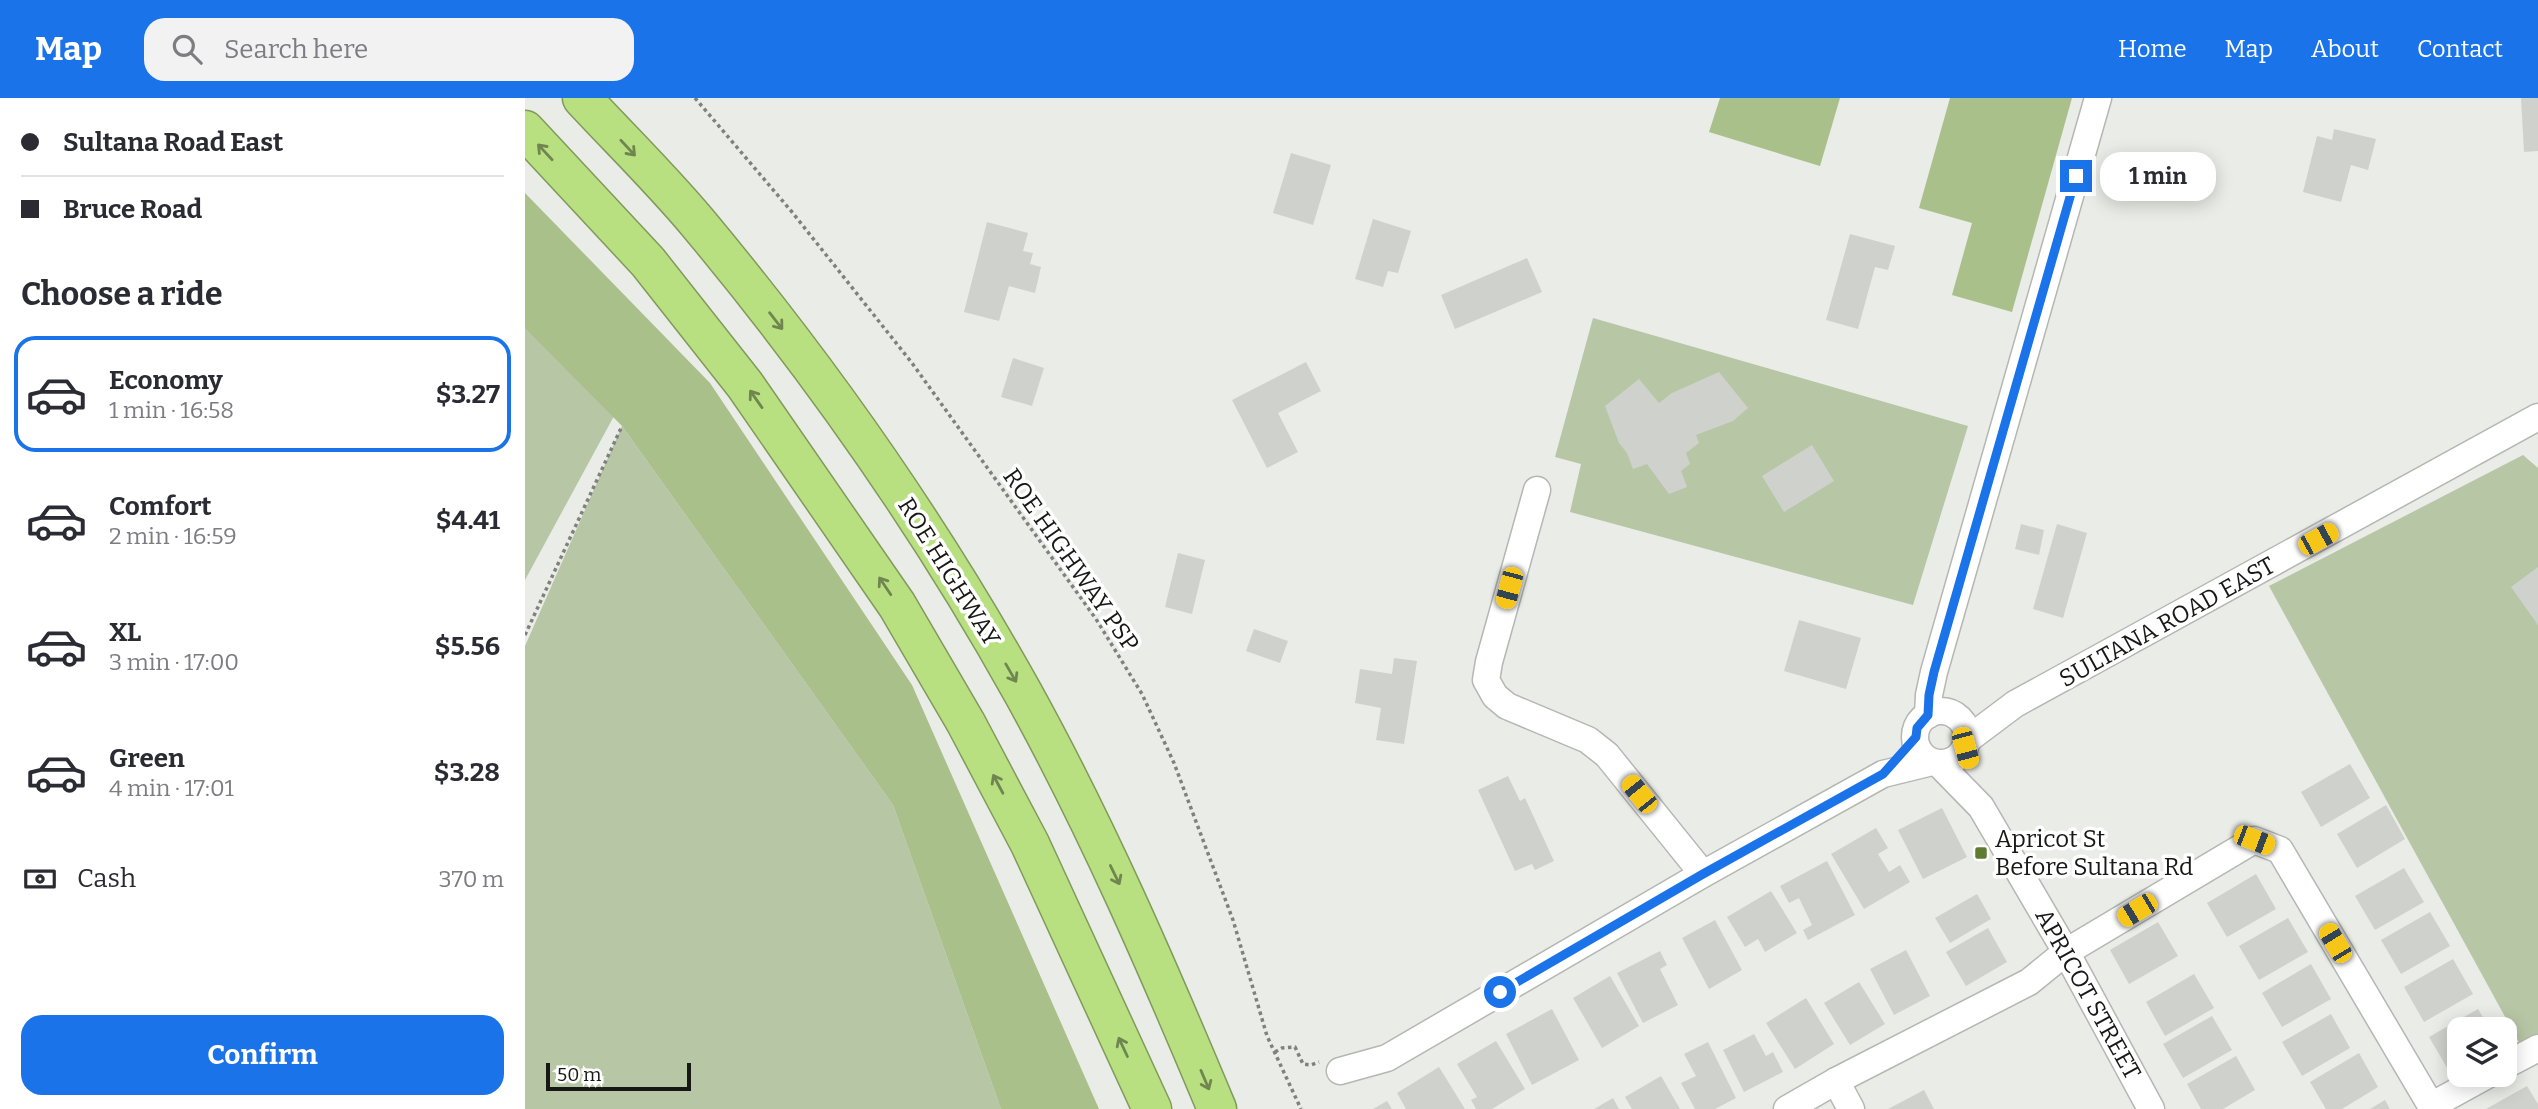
<!DOCTYPE html>
<html lang="en">
<head>
<meta charset="utf-8">
<style>
  :root { --surface:#fff; --page:#f2f2f3; --text:#2b2b33; --muted:#7c7c81; --line:#e1e1e2; --accent:#1a73e8 }
  body { margin:0; font-family:Bitter,serif; background:var(--page); color:var(--text); height:100vh; display:flex; flex-direction:column; font-size:26px; white-space:nowrap }
  * { box-sizing:border-box; margin:0 }
  p { font-size:23px; color:var(--muted) }
  .icon { flex:none; width:38px; height:38px; fill:none; stroke:currentColor; stroke-width:2; stroke-linecap:round; stroke-linejoin:round }
  .map { position:relative; flex:1; overflow:hidden }
  .panel { display:flex; flex-direction:column; background:var(--surface); width:525px }
  .panel>* { flex:none }
  .guide { display:grid; align-content:center; height:154px; padding:0 21px; background:var(--surface) }
  .tools { position:absolute; left:1922px; top:919px; display:grid; gap:14px }
  .tools a { display:grid; place-items:center; width:70px; height:70px; border-radius:14px; background:var(--surface); box-shadow:0 4px 18px #0003; font-size:35px }
  .scale { position:absolute; left:21px; bottom:18px; width:145px; box-sizing:border-box; padding-left:7px; border:4px solid #171816; border-top:0; font-size:19px; line-height:24px; white-space:nowrap; color:#171816; -webkit-text-stroke:5px #fff; paint-order:stroke }
  .end { position:absolute; width:32px; height:32px; margin:-16px; border:9px solid #1a73e8; background:#fff; box-shadow:0 0 0 4px #fff }
  .from { border-radius:50% }
  .bubble { position:absolute; height:49px; border-radius:21px; background:var(--surface); box-shadow:0 4px 18px #0003; font-size:23px; font-weight:700; line-height:49px; text-align:center }
  .car { position:absolute; width:21px; height:42px; margin:-21px -10px; border-radius:9px; box-shadow:0 0 5px 2px #0007; background:linear-gradient(#f5c518 24%,#345 0 40%,#f5c518 0 76%,#345 0 86%,#f5c518 0) }
  .guide b { display:flex; align-items:center; gap:24px; height:66px; font-size:26px }
  .guide b+b { border-top:2px solid var(--line) }
  .guide i { width:18px; height:18px; background:var(--text) }
  ul { padding:0; list-style:none }
  li { display:flex; align-items:center; gap:21px; height:116px; margin:0 14px 10px; padding:0 7px; border:4px solid transparent; border-radius:21px }
  li div { flex:1 }
  li b { display:block; font-size:26px }
  li em { font-style:normal; font-weight:700 }
  li.on { border-color:var(--accent) }
  li>.icon { width:63px; height:63px; stroke-width:1.5 }
  h2 { padding:0 21px; font-size:32px; line-height:84px }
  .pay { display:flex; align-items:center; gap:18px; height:77px; padding:0 21px; font-size:26px }
  .pay p { margin-inline-start:auto }
  .cta { display:flex; gap:14px; margin-top:auto; padding:14px 21px }
  .cta a { flex:1; height:80px; border-radius:21px; background:var(--accent); color:#fff; font-size:28px; font-weight:700; line-height:80px; text-align:center }
  header { display:flex; align-items:center; gap:42px; box-sizing:border-box; height:98px; padding:0 35px; background:var(--accent); color:#fff }
  header strong { font-size:33px }
  nav { display:flex; gap:38px; margin-inline-start:auto; font-size:24px }
  .search { width:490px; height:63px; background:var(--page); display:flex; align-items:center; gap:18px; box-sizing:border-box; padding:0 24px; border-radius:21px; color:var(--muted); font-size:26px }
  main { display:flex; flex:1; min-height:0 }
  .map>svg:first-child { display:block }
  .green { fill:#b7c6a5 }
  .forest { fill:#a9c08a }
  .building { fill:#cfd2cc }
  .lines { fill:none; stroke-linecap:round; stroke-linejoin:round }
  .minor-casing { stroke:#b5b7b2; stroke-width:29 }
  .highway-casing { stroke:#809a5b; stroke-width:41 }
  .path { stroke:#80817e; stroke-width:3.5; stroke-dasharray:3.5 3.5; stroke-linecap:butt }
  .minor { stroke:#fff; stroke-width:26 }
  .highway { stroke:#b9e080; stroke-width:38 }
  .oneway { stroke:#708650 }
  .route { stroke:#1a73e8; stroke-width:9 }
  .poi-dot { fill:#5e7b2f; stroke:#fff; stroke-width:2.5 }
  .labels { text-anchor:middle; dominant-baseline:central; stroke-width:7; stroke-linejoin:round; paint-order:stroke }
  .street-label { font-size:24px; fill:#171816; stroke:#fff }
  .poi-label { font-size:24px; fill:#171816; stroke:#fff; text-anchor:start }
</style>
</head>
<body>
<header>
<strong>Map</strong>
<div class="search"><svg class="icon" aria-label="search" viewBox="0 0 24 24"><circle cx="10" cy="10" r="6"/><path d="M15 15l6 6"/></svg>Search here</div>
<nav><a>Home</a><a>Map</a><a>About</a><a>Contact</a></nav>
</header>
<main>
<section class="panel">
<div class="guide">
<b><i class="from"></i>Sultana Road East</b>
<b><i></i>Bruce Road</b>
</div>
<h2>Choose a ride</h2>
<ul>
<li class="on"><svg class="icon" aria-label="car" viewBox="0 0 24 24"><path d="M5 17H2v-5l4-1 3-4h7l3 4 3 1v5h-3M9 17h6M6 11h13"/><circle cx="7" cy="17" r="2"/><circle cx="17" cy="17" r="2"/></svg><div><b>Economy</b><p>1 min · 16:58</p></div><em>$3.27</em></li>
<li><svg class="icon" aria-label="car" viewBox="0 0 24 24"><path d="M5 17H2v-5l4-1 3-4h7l3 4 3 1v5h-3M9 17h6M6 11h13"/><circle cx="7" cy="17" r="2"/><circle cx="17" cy="17" r="2"/></svg><div><b>Comfort</b><p>2 min · 16:59</p></div><em>$4.41</em></li>
<li><svg class="icon" aria-label="car" viewBox="0 0 24 24"><path d="M5 17H2v-5l4-1 3-4h7l3 4 3 1v5h-3M9 17h6M6 11h13"/><circle cx="7" cy="17" r="2"/><circle cx="17" cy="17" r="2"/></svg><div><b>XL</b><p>3 min · 17:00</p></div><em>$5.56</em></li>
<li><svg class="icon" aria-label="car" viewBox="0 0 24 24"><path d="M5 17H2v-5l4-1 3-4h7l3 4 3 1v5h-3M9 17h6M6 11h13"/><circle cx="7" cy="17" r="2"/><circle cx="17" cy="17" r="2"/></svg><div><b>Green</b><p>4 min · 17:01</p></div><em>$3.28</em></li>
</ul>
<div class="pay"><svg class="icon" aria-label="cash" viewBox="0 0 24 24"><path d="M3 7h18v10H3z"/><circle cx="12" cy="12" r="2"/></svg>Cash<p>370 m</p></div>
<div class="cta"><a>Confirm</a></div>
</section>
<div class="map">
<svg width="2013" height="1011" viewBox="0 0 2013 1011">
  <rect width="100%" height="100%" fill="#eaece7"/>
  <g class="green">
    <path d="M0,215L95,307L0,482Z"/>
    <path d="M1068,220L1443,328L1388,507L1045,414L1056,366L1030,359Z"/>
    <path d="M97,328L368,707L476,1011H0V548Z"/>
    <path d="M1998,357L2013,370V950L2001,957L1744,488Z"/>
  </g>
  <g class="forest">
    <path d="M1195,0H1315L1295,68L1184,34Z"/>
    <path d="M1425,0H1547L1487,214L1427,197L1447,125L1394,110Z"/>
    <path d="M0,95L185,285L387,587L574,1011H476L368,707L97,328L0,230Z"/>
  </g>
  <g class="building">
    <path d="M1996,0H2013V53L1999,54Z"/>
    <path d="M1809,31L1851,41L1843,72L1826,67L1816,104L1778,94L1792,38L1807,42Z"/>
    <path d="M766,55L806,67L788,127L748,115Z"/>
    <path d="M848,121L886,133L873,175L863,173L858,189L830,181Z"/>
    <path d="M462,124L503,135L498,153L508,155L505,166L516,169L510,195L484,188L474,223L439,214Z"/>
    <path d="M1325,136L1370,148L1363,172L1350,169L1333,231L1301,222Z"/>
    <path d="M1002,160L1017,194L930,231L916,197Z"/>
    <path d="M488,260L519,270L507,308L476,299Z"/>
    <path d="M781,264L796,293L753,315L773,354L742,370L707,302Z"/>
    <path d="M1194,274L1223,310L1208,323L1171,337L1174,345L1161,355L1165,366L1156,373L1162,389L1144,396L1122,366L1108,371L1102,355L1094,345L1080,308L1114,281L1134,305L1147,295Z"/>
    <path d="M1287,347L1309,383L1259,414L1237,378Z"/>
    <path d="M1496,426L1519,432L1514,457L1490,451Z"/>
    <path d="M1532,426L1562,435L1538,520L1508,511Z"/>
    <path d="M653,455L680,462L667,516L640,509Z"/>
    <path d="M2013,469V527L1986,489Z"/>
    <path d="M1274,522L1336,540L1321,591L1259,573Z"/>
    <path d="M729,531L763,543L755,565L721,553Z"/>
    <path d="M869,560L892,563L879,646L851,642L856,610L830,605L835,571L867,576Z"/>
    <path d="M1825,666L1845,700L1796,729L1776,694Z"/>
    <path d="M983,678L995,703L1000,700L1029,763L1010,772L1007,766L990,773L953,692Z"/>
    <path d="M1861,707L1880,741L1832,770L1812,736Z"/>
    <path d="M1417,710L1442,759L1398,781L1373,732Z"/>
    <path d="M1351,730L1363,750L1353,756L1364,774L1375,767L1385,784L1339,811L1306,756Z"/>
    <path d="M1302,763L1330,817L1283,842L1278,832L1287,827L1274,800L1264,805L1255,788Z"/>
    <path d="M1879,770L1899,804L1850,832L1830,798Z"/>
    <path d="M1731,776L1751,811L1702,839L1682,805Z"/>
    <path d="M1246,793L1272,835L1240,854L1233,841L1220,849L1202,819Z"/>
    <path d="M1452,796L1466,821L1425,845L1410,820Z"/>
    <path d="M1905,814L1925,848L1876,876L1856,842Z"/>
    <path d="M1763,820L1783,854L1734,882L1714,848Z"/>
    <path d="M1190,822L1217,872L1184,891L1157,840Z"/>
    <path d="M1633,824L1653,858L1604,886L1585,852Z"/>
    <path d="M1463,830L1482,864L1441,888L1421,854Z"/>
    <path d="M1381,852L1405,898L1369,917L1345,871Z"/>
    <path d="M1135,853L1142,867L1135,871L1153,907L1118,925L1092,875Z"/>
    <path d="M1928,861L1948,896L1899,924L1879,889Z"/>
    <path d="M1786,866L1806,901L1757,929L1737,895Z"/>
    <path d="M1669,876L1689,910L1640,938L1621,904Z"/>
    <path d="M1085,878L1114,928L1077,950L1048,900Z"/>
    <path d="M1334,884L1360,926L1325,947L1299,905Z"/>
    <path d="M1281,900L1309,946L1270,971L1241,925Z"/>
    <path d="M1027,911L1054,962L1007,987L981,936Z"/>
    <path d="M1953,911L1965,931H1934V968L1924,973L1904,939Z"/>
    <path d="M1806,916L1825,950L1777,978L1757,944Z"/>
    <path d="M1687,918L1707,952L1658,980L1638,946Z"/>
    <path d="M1229,936L1241,958L1248,954L1258,974L1219,994L1198,952Z"/>
    <path d="M971,943L1000,991L967,1011H951L946,1002L952,999L932,966Z"/>
    <path d="M1183,944L1211,1000L1190,1011H1170L1156,985L1171,978L1159,956Z"/>
    <path d="M1834,955L1853,989L1817,1011H1801L1785,984Z"/>
    <path d="M1711,958L1730,992L1698,1011H1676L1662,986Z"/>
    <path d="M914,969L940,1011H881L872,995Z"/>
    <path d="M1136,978L1155,1011H1107L1100,999Z"/>
    <path d="M2002,988L2013,1006V1011H1961Z"/>
    <path d="M1399,992L1409,1011H1363Z"/>
    <path d="M1088,1000L1094,1011H1069Z"/>
    <path d="M1860,1002L1865,1011H1845Z"/>
    <path d="M862,1003L867,1011H848Z"/>
  </g>
  <g class="lines">
    <defs>
      <g id="minor">
        <path d="M1012,392L964,564L961,582L970,598L982,608L1063,642L1082,657L1178,776"/>
        <circle cx="1416" cy="639" r="26"/>
        <path d="M1403,617L1404,597L1409,574L1573,0"/>
        <path d="M1442,642L1490,606L2013,319"/>
        <path d="M1414,666L1456,709L1541,854L1626,1011"/>
        <path d="M1979,968L2013,950"/>
        <path d="M815,973L862,960L1178,776L1358,676L1407,664"/>
        <path d="M1311,983L1326,1011"/>
        <path d="M1906,1008L1964,976"/>
        <path d="M1262,1011L1311,983L1504,884L1541,854L1729,742L1755,752L1908,1011"/>
      </g>
      <g id="highway">
        <path d="M57,0C95,41 136,81 172,124C294,270 405,428 498,595C572,729 633,870 692,1011"/>
        <path d="M0,32L123,164L220,287L372,507L441,625L505,746L627,1011"/>
      </g>
    </defs>
    <use href="#minor" class="minor-casing"/>
    <use href="#highway" class="highway-casing"/>
    <g class="path">
      <path d="M170,0L267,114L387,265L571,521L617,596L649,665L708,822L742,938L776,1011"/>
      <path d="M0,537L97,328"/>
      <path d="M750,954L757,950L770,949L778,966L786,967L794,964"/>
    </g>
    <use href="#minor" class="minor"/>
    <use href="#highway" class="highway"/>
  </g>
  <defs><path id="oneway-shaft" d="M-6 0H5M1.5-3L5.5 0L1.5 3" fill="none" stroke-width="1.6" stroke-linecap="round" stroke-linejoin="round" transform="scale(1.75)"/></defs>
  <g class="oneway">
    <use href="#oneway-shaft" transform="translate(103 50) rotate(47)"/>
    <use href="#oneway-shaft" transform="translate(20 54) rotate(-133)"/>
    <use href="#oneway-shaft" transform="translate(251 223) rotate(52)"/>
    <use href="#oneway-shaft" transform="translate(231 301) rotate(-125)"/>
    <use href="#oneway-shaft" transform="translate(360 488) rotate(-124)"/>
    <use href="#oneway-shaft" transform="translate(486 575) rotate(60)"/>
    <use href="#oneway-shaft" transform="translate(473 686) rotate(-118)"/>
    <use href="#oneway-shaft" transform="translate(590 777) rotate(64)"/>
    <use href="#oneway-shaft" transform="translate(598 949) rotate(-115)"/>
    <use href="#oneway-shaft" transform="translate(680 982) rotate(67)"/>
  </g>
  <g class="lines">
    <path class="route" d="M975,894L1178,776L1358,676L1391,639L1392,630L1403,617L1404,597L1409,574L1551,78"/>
  </g>
  <rect class="poi-dot" x="1449" y="748" width="14" height="14" rx="3.5"/>
  <g class="labels">
    <g class="street-label">
      <text transform="translate(546 462) rotate(55)">ROE HIGHWAY PSP</text>
      <text transform="translate(424 474) rotate(58)">ROE HIGHWAY</text>
      <text transform="translate(1642 524) rotate(-29)">SULTANA ROAD EAST</text>
      <text transform="translate(1563 896) rotate(61)">APRICOT STREET</text>
    </g>
    <g class="poi-label">
      <text x="1470" y="741">Apricot St<tspan x="1470" dy="28">Before Sultana Rd</tspan></text>
    </g>
  </g>
</svg>
<div class="tools">
<a><svg class="icon" aria-label="layers" viewBox="0 0 24 24"><path d="M12 4l9 5-9 5-9-5zM3 14l9 5 9-5"/></svg></a>
</div>
<div class="scale">50 m</div>
<i class="end from" style="left:975px;top:894px"></i>
<i class="end" style="left:1551px;top:78px"></i>
<div class="bubble" style="left:1575px;top:54px;width:116px">1 min</div>
<i class="car" style="left:1793px;top:441px;rotate:61deg"></i>
<i class="car" style="left:984px;top:490px;rotate:195deg"></i>
<i class="car" style="left:1440px;top:650px;rotate:165deg"></i>
<i class="car" style="left:1114px;top:696px;rotate:321deg"></i>
<i class="car" style="left:1729px;top:742px;rotate:111deg"></i>
<i class="car" style="left:1612px;top:812px;rotate:239deg"></i>
<i class="car" style="left:1810px;top:845px;rotate:329deg"></i>
</div>
</main>
</body>
</html>
